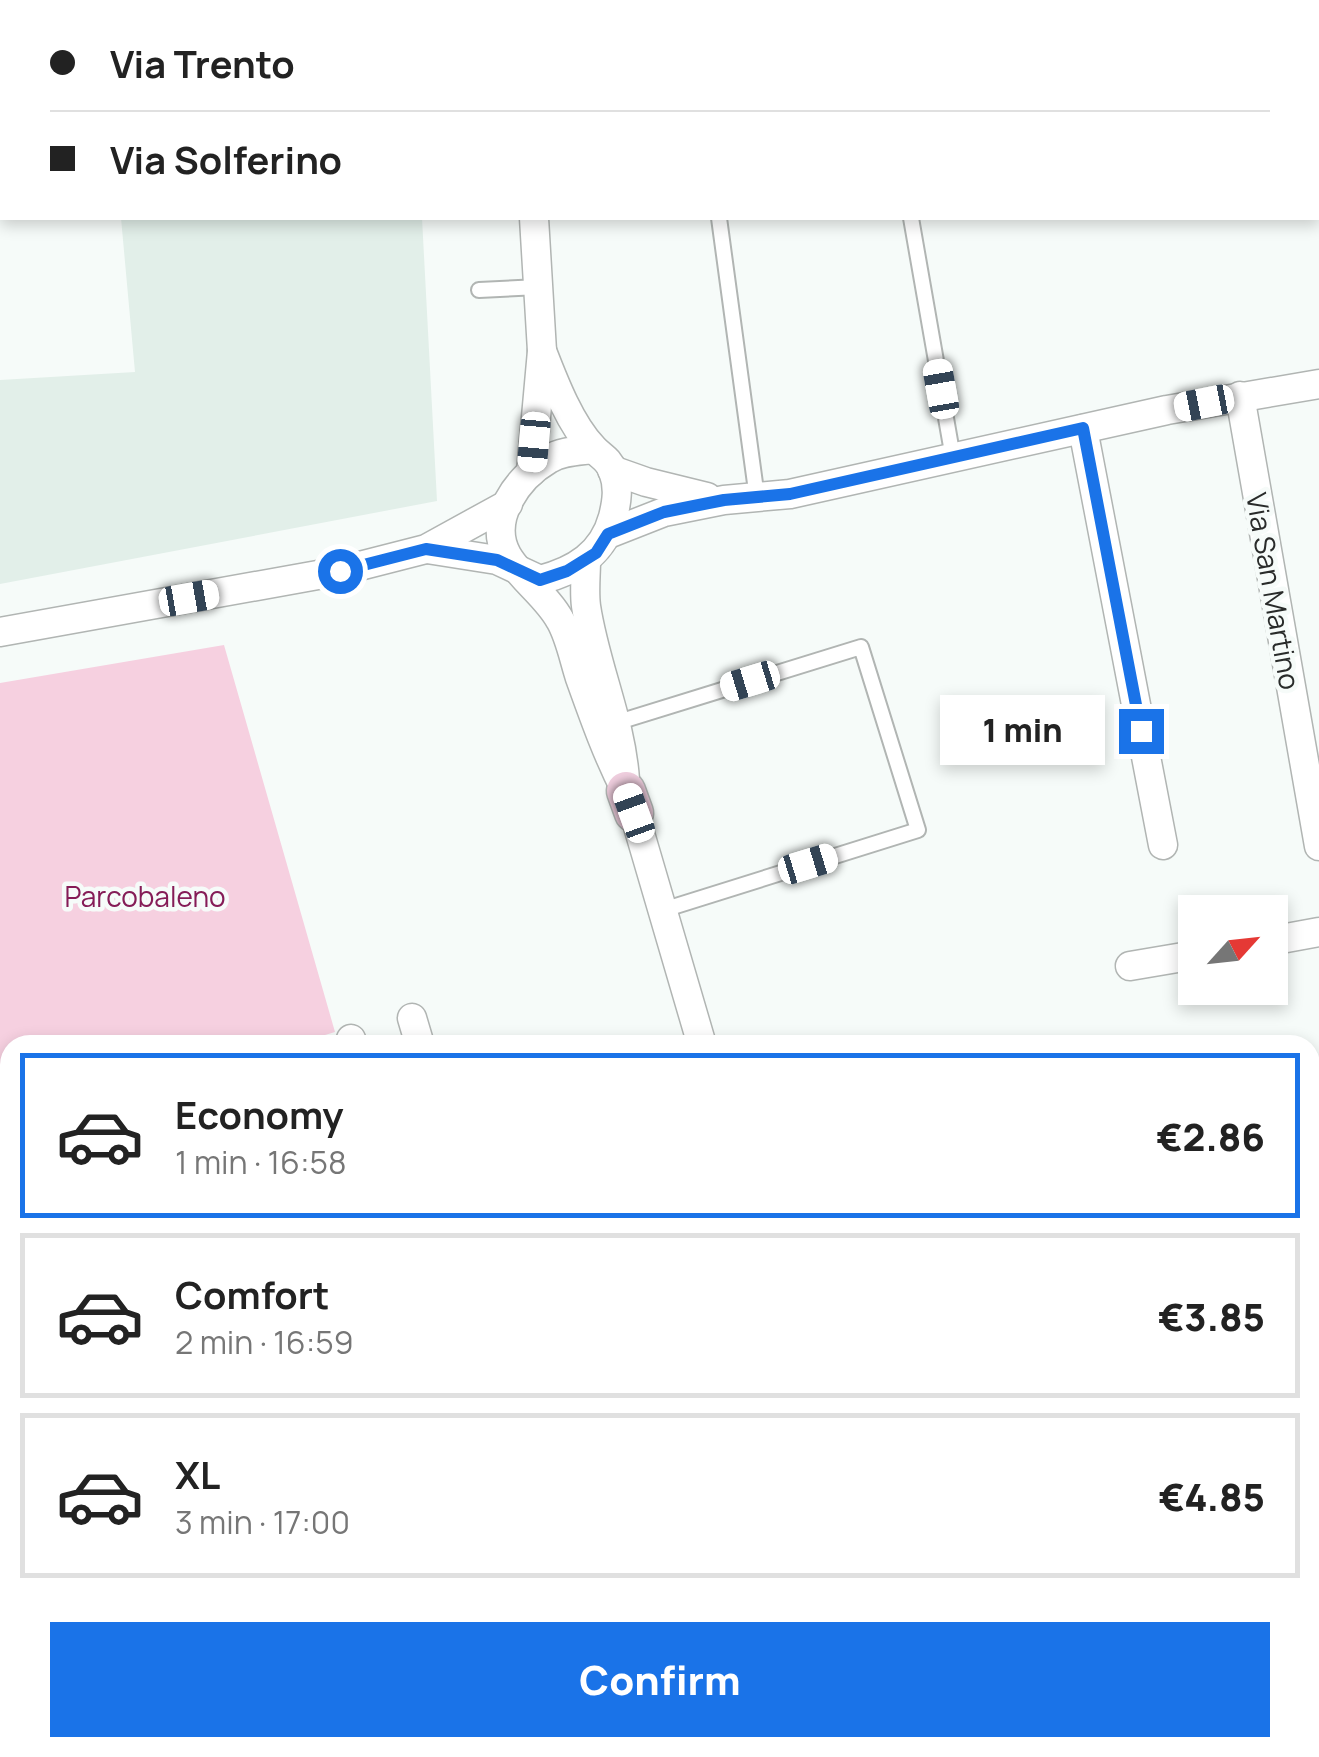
<!DOCTYPE html>
<html lang="en">
<head>
<meta charset="utf-8">
<style>
  :root { --surface:#fff; --page:#f6f6f6; --text:#222; --muted:#767676; --line:#e0e0e0; --accent:#1a73e8 }
  body { margin:0; font-family:Manrope,sans-serif; background:var(--page); color:var(--text); height:100vh; display:flex; flex-direction:column; font-size:38px; white-space:nowrap }
  * { box-sizing:border-box; margin:0 }
  p { font-size:32px; color:var(--muted) }
  .icon { flex:none; width:55px; height:55px; fill:none; stroke:currentColor; stroke-width:2; stroke-linecap:round; stroke-linejoin:round }
  .map { position:relative; flex:1; overflow:hidden }
  .drawer { position:absolute; left:0px; top:1035px; width:1320px; height:722px; display:flex; flex-direction:column; background:var(--surface); border-radius:30px 30px 0 0; box-shadow:0 5px 15px #0003 }
  .drawer>* { flex:none }
  .top-card { position:absolute; left:0px; top:0px; width:1320px; height:220px; box-shadow:0 5px 15px #0003; display:grid; align-content:center; height:220px; padding:0 50px; background:var(--surface) }
  .needle { width:65px; rotate:63deg }
  .buttons { position:absolute; left:1178px; top:895px; display:grid; gap:20px }
  .buttons a { display:grid; place-items:center; width:110px; height:110px; border-radius:0px; background:var(--surface); box-shadow:0 5px 15px #0003; font-size:50px }
  .end { position:absolute; width:45px; height:45px; margin:-22px; border:12px solid #1a73e8; background:#fff; box-shadow:0 0 0 5px #fff }
  .from { border-radius:50% }
  .bubble { position:absolute; height:70px; border-radius:0px; background:var(--surface); box-shadow:0 5px 15px #0003; font-size:32px; font-weight:800; line-height:70px; text-align:center }
  .car { position:absolute; width:30px; height:60px; margin:-30px -15px; border-radius:12px; box-shadow:0 0 8px 2px #0007; background:linear-gradient(#fff 24%,#345 0 40%,#fff 0 76%,#345 0 86%,#fff 0) }
  .top-card b { display:flex; align-items:center; gap:35px; height:95px; font-size:38px }
  .top-card b+b { border-top:2px solid var(--line) }
  .top-card i { width:25px; height:25px; background:var(--text) }
  ul { padding:18px 0 0; list-style:none }
  li { display:flex; align-items:center; gap:30px; height:165px; margin:0 20px 15px; padding:0 30px; border:5px solid var(--line); border-radius:0px }
  li div { flex:1 }
  li b { display:block; font-size:38px }
  li em { font-style:normal; font-weight:800 }
  li.on { border-color:var(--accent) }
  li>.icon { width:90px; height:90px; stroke-width:1.5 }
  .cta { display:flex; gap:20px; margin-top:auto; padding:20px 50px }
  .cta a { flex:1; height:115px; border-radius:0px; background:var(--accent); color:#fff; font-size:40px; font-weight:800; line-height:115px; text-align:center }
  .map>svg:first-child { display:block }
  .built { fill:#e2efe9 }
  .green { fill:#f6d0e0 }
  .lines { fill:none; stroke-linecap:round; stroke-linejoin:round }
  .lane-casing { stroke:#b1b5b3; stroke-width:18 }
  .street-casing { stroke:#b1b5b3; stroke-width:31 }
  .secondary-casing { stroke:#b1b5b3; stroke-width:41 }
  .lane { stroke:#fff; stroke-width:14 }
  .street { stroke:#fff; stroke-width:28 }
  .secondary { stroke:#efcede; stroke-width:38 }
  .route { stroke:#1a73e8; stroke-width:12 }
  .labels { text-anchor:middle; dominant-baseline:central; stroke-width:9; stroke-linejoin:round; paint-order:stroke }
  .street-label { font-size:28px; fill:#292b2a; stroke:#f6fbf9 }
  .park-label { font-size:28px; fill:#851c57; stroke:#f6fbf9 }
</style>
</head>
<body>
<div class="map">
<svg width="1319" height="1757" viewBox="0 0 1319 1757">
  <rect width="100%" height="100%" fill="#f6fbf9"/>
  <g class="built">
    <rect x="102" y="0" width="308" height="2"/>
    <path d="M121,218H422L437,501L0,584V380L135,372Z"/>
  </g>
  <g class="green">
    <path d="M224,645L335,1032L292,1045H10V1129L0,1132V683Z"/>
    <path d="M355,1748H569L548,1754V1757H349L347,1750Z"/>
    <path d="M756,1748H869L871,1754L861,1757H725Z"/>
  </g>
  <g class="lines">
    <defs>
      <g id="lane">
        <path d="M719,218L757,498"/>
        <path d="M911,218L953,458"/>
        <path d="M479,290L539,287"/>
        <path d="M612,724L861,647L918,830L663,910"/>
      </g>
      <g id="street">
        <path d="M518,0V2"/>
        <path d="M1081,2L1084,0"/>
        <path d="M1240,396L1319,846"/>
        <path d="M1083,429L1163,845"/>
        <path d="M593,449C578,451 562,451 549,459C518,477 487,519 507,555C521,579 547,596 560,620C570,637 574,660 580,678C594,717 607,754 626,791"/>
        <path d="M612,470L646,482L707,497"/>
        <path d="M531,472L542,351L534,218"/>
        <path d="M608,534L664,512L724,500L790,494L1167,410L1319,384"/>
        <path d="M427,549L497,560L540,580C575,571 603,554 613,517C617,501 619,487 613,471C608,458 601,457 593,448C570,424 554,382 542,351"/>
        <path d="M586,560C586,575 584,591 586,606C595,666 621,720 625,780"/>
        <path d="M0,632L340,571L426,549L508,504"/>
        <path d="M634,813L702,1045"/>
        <path d="M1270,941L1319,932"/>
        <path d="M1130,966L1195,955"/>
        <path d="M412,1018L420,1045"/>
        <path d="M351,1039L353,1045"/>
        <path d="M1310,1252L1319,1251"/>
        <path d="M0,1304L10,1301"/>
        <path d="M0,1493L10,1490"/>
        <path d="M1310,1641L1319,1704"/>
        <path d="M907,1748L909,1757"/>
        <path d="M268,1757L299,1748"/>
      </g>
      <path id="secondary" d="M626,791L634,813"/>
    </defs>
    <use href="#lane" class="lane-casing"/>
    <use href="#street" class="street-casing"/>
    <use href="#secondary" class="secondary-casing"/>
    <use href="#lane" class="lane"/>
    <use href="#street" class="street"/>
    <use href="#secondary" class="secondary"/>
  </g>
  <g class="lines">
    <path class="route" d="M340,571L426,549L497,560L540,580L567,571L596,553L608,534L664,512L724,500L790,494L1083,428L1141,731"/>
  </g>
  <g class="labels">
    <g class="street-label">
      <text transform="translate(1274 591) rotate(80)">Via San Martino</text>
    </g>
    <g class="park-label">
      <text x="145" y="896">Parcobaleno</text>
    </g>
  </g>
</svg>
<div class="buttons">
<a><svg class="needle" viewBox="-14 -14 28 28"><path d="M0-13l5 13h-10z" fill="#e53935"/><path d="M0 13l5-13h-10z" fill="#767676"/></svg></a>
</div>
<i class="end from" style="left:340px;top:571px"></i>
<i class="end" style="left:1141px;top:731px"></i>
<div class="bubble" style="left:940px;top:695px;width:165px">1 min</div>
<i class="car" style="left:941px;top:389px;rotate:350deg"></i>
<i class="car" style="left:1204px;top:403px;rotate:259deg"></i>
<i class="car" style="left:534px;top:442px;rotate:185deg"></i>
<i class="car" style="left:189px;top:598px;rotate:80deg"></i>
<i class="car" style="left:750px;top:681px;rotate:253deg"></i>
<i class="car" style="left:634px;top:813px;rotate:340deg"></i>
<i class="car" style="left:808px;top:864px;rotate:73deg"></i>
<div class="top-card">
<b><i class="from"></i>Via Trento</b>
<b><i></i>Via Solferino</b>
</div>
<section class="drawer">
<ul>
<li class="on"><svg class="icon" aria-label="car" viewBox="0 0 24 24"><path d="M5 17H2v-5l4-1 3-4h7l3 4 3 1v5h-3M9 17h6M6 11h13"/><circle cx="7" cy="17" r="2"/><circle cx="17" cy="17" r="2"/></svg><div><b>Economy</b><p>1 min · 16:58</p></div><em>€2.86</em></li>
<li><svg class="icon" aria-label="car" viewBox="0 0 24 24"><path d="M5 17H2v-5l4-1 3-4h7l3 4 3 1v5h-3M9 17h6M6 11h13"/><circle cx="7" cy="17" r="2"/><circle cx="17" cy="17" r="2"/></svg><div><b>Comfort</b><p>2 min · 16:59</p></div><em>€3.85</em></li>
<li><svg class="icon" aria-label="car" viewBox="0 0 24 24"><path d="M5 17H2v-5l4-1 3-4h7l3 4 3 1v5h-3M9 17h6M6 11h13"/><circle cx="7" cy="17" r="2"/><circle cx="17" cy="17" r="2"/></svg><div><b>XL</b><p>3 min · 17:00</p></div><em>€4.85</em></li>
</ul>
<div class="cta"><a>Confirm</a></div>
</section>
</div>
</body>
</html>
